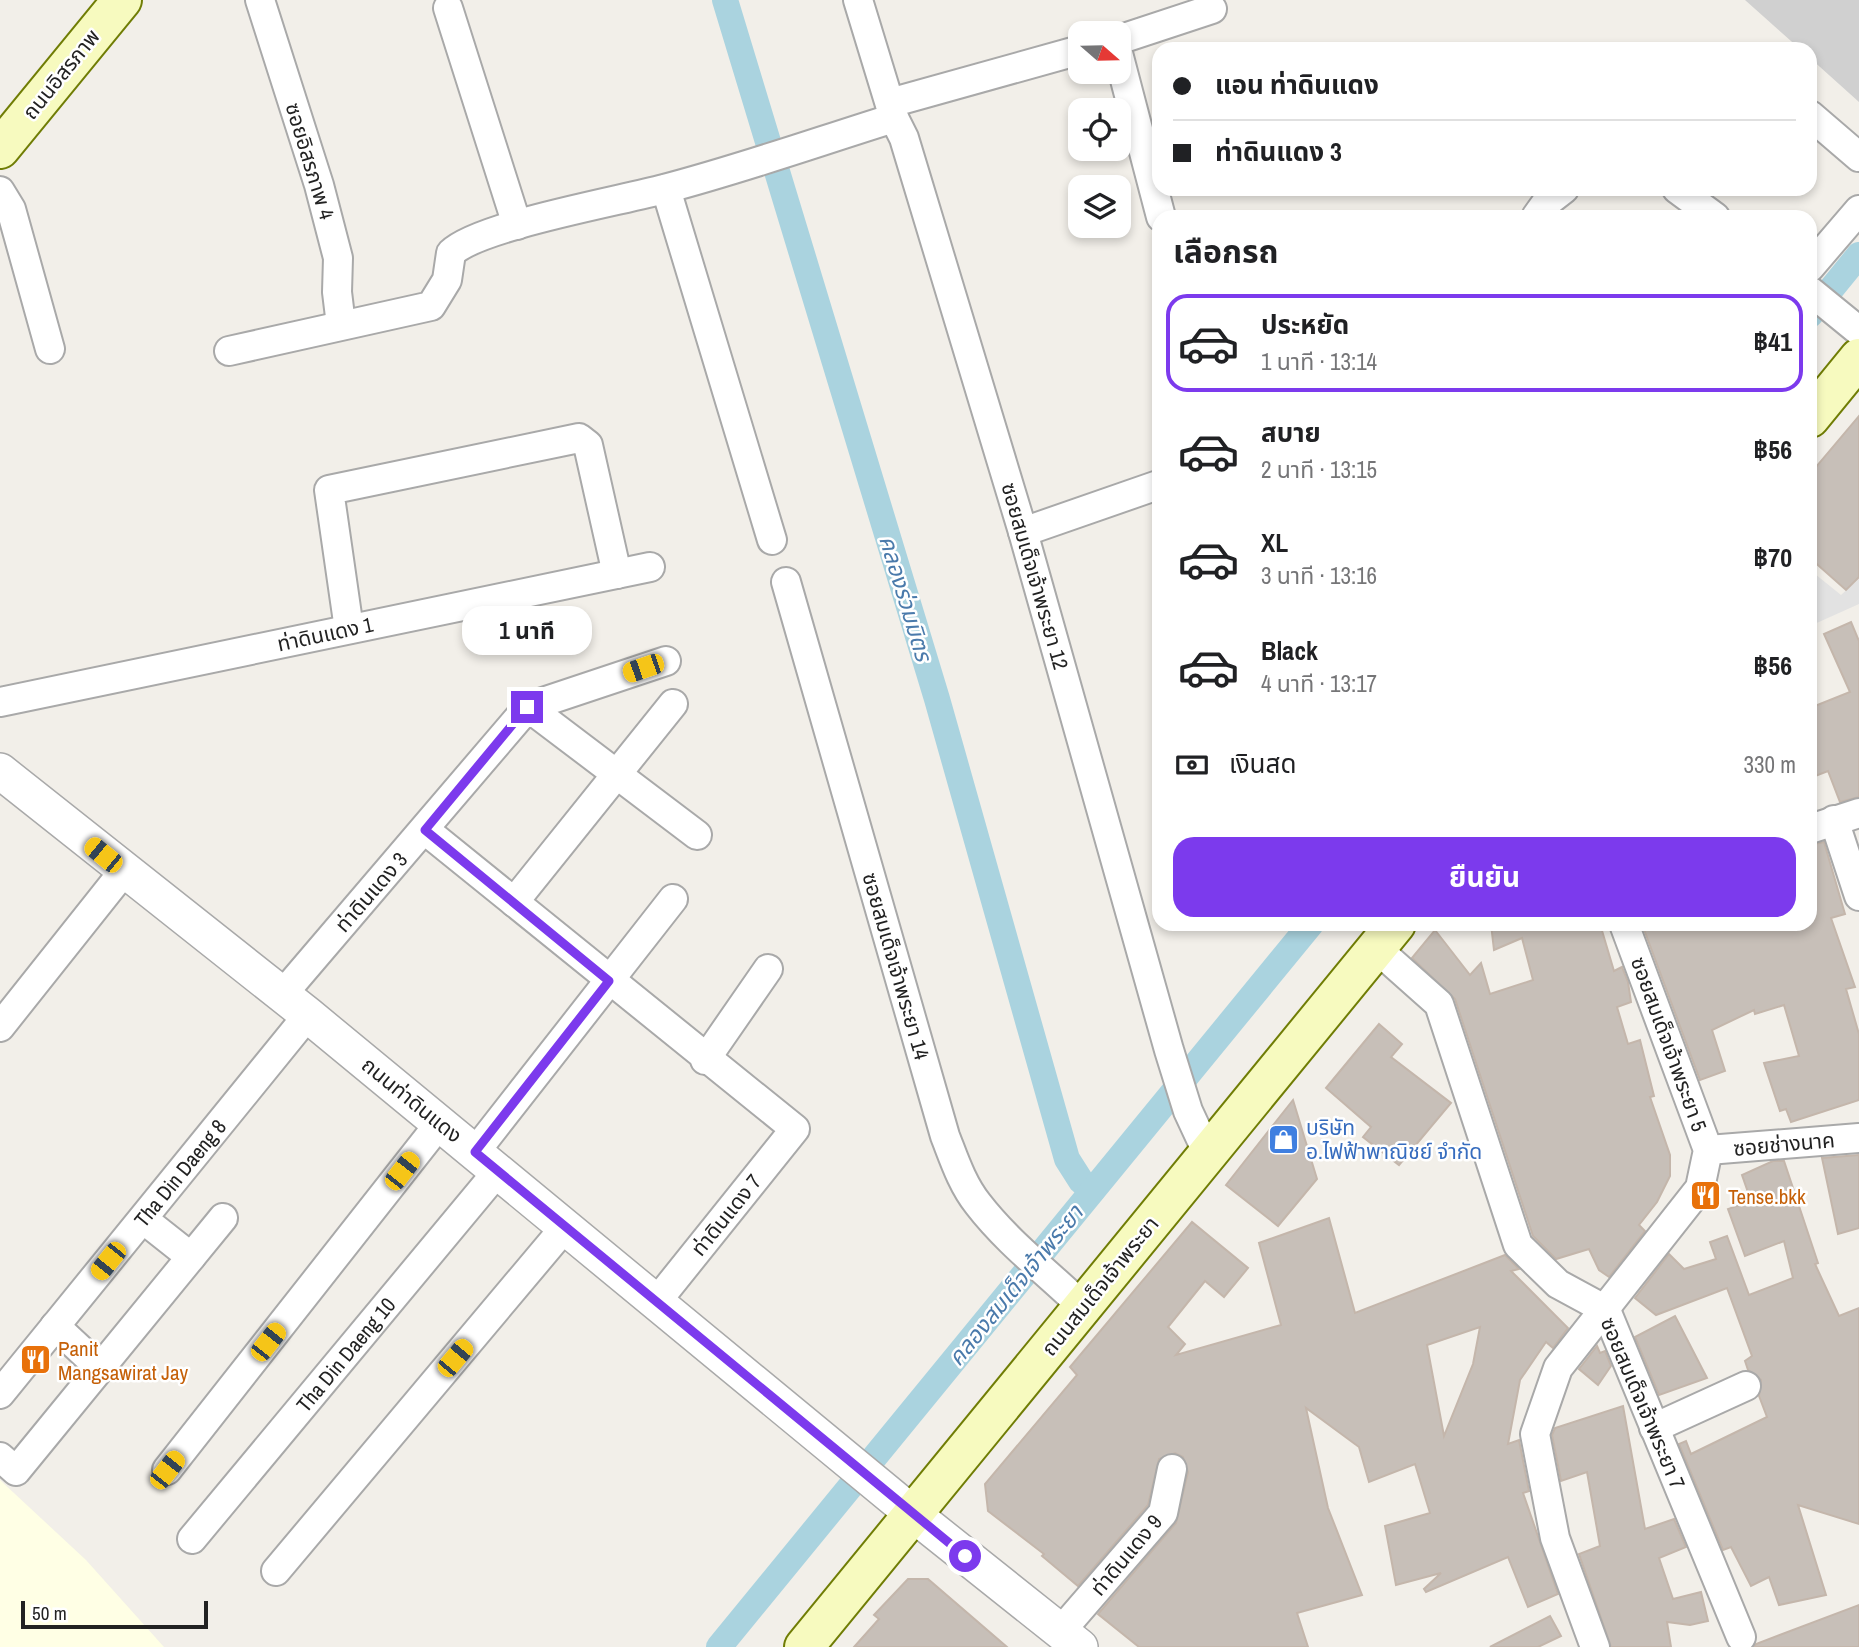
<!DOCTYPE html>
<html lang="th">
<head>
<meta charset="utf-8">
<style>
  :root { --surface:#fff; --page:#f2f2f2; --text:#202124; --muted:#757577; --line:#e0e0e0; --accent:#7c3aed }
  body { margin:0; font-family:"Archivo Narrow","Noto Sans Thai",sans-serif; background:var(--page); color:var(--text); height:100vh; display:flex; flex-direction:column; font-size:26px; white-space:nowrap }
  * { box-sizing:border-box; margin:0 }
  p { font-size:23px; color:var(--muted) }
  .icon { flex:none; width:38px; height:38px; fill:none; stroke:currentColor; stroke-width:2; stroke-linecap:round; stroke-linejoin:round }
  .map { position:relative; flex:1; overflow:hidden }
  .panel { position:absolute; left:1152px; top:210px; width:665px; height:721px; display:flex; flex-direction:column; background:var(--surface); border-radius:21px; box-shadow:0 4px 10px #0003 }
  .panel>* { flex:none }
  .guide { position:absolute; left:1152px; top:42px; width:665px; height:154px; border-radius:21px; box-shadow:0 4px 10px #0003; display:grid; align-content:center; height:154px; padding:0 21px; background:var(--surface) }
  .needle { width:46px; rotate:110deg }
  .fabs { position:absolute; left:1068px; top:21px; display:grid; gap:14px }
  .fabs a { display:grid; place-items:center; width:63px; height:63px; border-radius:14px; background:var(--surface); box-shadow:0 4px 10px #0003; font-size:35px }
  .scale { position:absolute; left:21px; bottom:18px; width:187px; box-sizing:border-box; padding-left:7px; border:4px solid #222; border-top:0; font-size:19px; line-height:24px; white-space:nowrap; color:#222; -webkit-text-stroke:5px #fff; paint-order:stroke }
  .end { position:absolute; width:32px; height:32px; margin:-16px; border:9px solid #7c3aed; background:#fff; box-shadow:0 0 0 4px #fff }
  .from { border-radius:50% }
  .bubble { position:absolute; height:49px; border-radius:21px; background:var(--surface); box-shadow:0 4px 10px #0003; font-size:23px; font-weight:700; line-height:49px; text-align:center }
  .car { position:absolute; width:21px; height:42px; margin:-21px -10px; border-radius:9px; box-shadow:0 0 5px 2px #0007; background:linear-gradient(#f5c518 24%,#345 0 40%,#f5c518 0 76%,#345 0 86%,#f5c518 0) }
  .guide b { display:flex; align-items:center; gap:24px; height:66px; font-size:26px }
  .guide b+b { border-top:2px solid var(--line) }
  .guide i { width:18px; height:18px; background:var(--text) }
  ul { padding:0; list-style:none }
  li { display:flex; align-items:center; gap:21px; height:98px; margin:0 14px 10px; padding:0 7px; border:4px solid transparent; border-radius:21px }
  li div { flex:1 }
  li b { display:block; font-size:26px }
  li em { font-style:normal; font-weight:700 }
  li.active { border-color:var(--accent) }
  li>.icon { width:63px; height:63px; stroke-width:1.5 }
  h2 { padding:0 21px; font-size:32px; line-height:84px }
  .pay { display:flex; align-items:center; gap:18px; height:77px; padding:0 21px; font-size:26px }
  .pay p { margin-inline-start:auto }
  .primary-button { display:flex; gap:14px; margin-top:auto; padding:14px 21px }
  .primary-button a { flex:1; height:80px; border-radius:21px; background:var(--accent); color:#fff; font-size:28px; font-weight:700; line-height:80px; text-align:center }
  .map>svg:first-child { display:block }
  .education { fill:#ffffe5 }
  .religious { fill:#d0d0d0 }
  .parking { fill:#e2e2e2 }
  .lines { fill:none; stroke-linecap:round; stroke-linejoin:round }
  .canal { stroke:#aad3df; stroke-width:26 }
  .building { fill:#c7bfb8; stroke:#c4b6ab; stroke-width:2; fill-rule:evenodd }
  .minor-casing { stroke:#a9a9a9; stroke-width:32 }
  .tertiary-casing { stroke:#a9a9a9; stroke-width:38 }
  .secondary-casing { stroke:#707d05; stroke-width:42 }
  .minor { stroke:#fff; stroke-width:28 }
  .tertiary { stroke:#fff; stroke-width:35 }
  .secondary { stroke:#f7fabf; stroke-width:38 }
  .route { stroke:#7c3aed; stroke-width:9 }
  .labels { text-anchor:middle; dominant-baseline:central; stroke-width:5; stroke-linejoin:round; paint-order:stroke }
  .street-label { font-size:21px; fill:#222; stroke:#fff }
  .shop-label { font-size:21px; fill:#366cbe; stroke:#fff; text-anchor:start }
  .food-label { font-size:21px; fill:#c56008; stroke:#fff; text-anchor:start }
  .water-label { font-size:23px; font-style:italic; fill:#4a7aab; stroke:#fff }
</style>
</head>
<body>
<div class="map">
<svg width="1859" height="1647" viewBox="0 0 1859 1647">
  <rect width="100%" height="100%" fill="#f2efe9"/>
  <path class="education" d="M0,1480L86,1560L164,1647H0Z"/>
  <path class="religious" d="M1745,0H1859V102L1810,58V49H1800Z"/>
  <path class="parking" d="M1810,570L1841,595L1859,579V604L1810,626Z"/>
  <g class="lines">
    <g class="canal">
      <path d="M725,0L937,699L1067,1159L1081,1181L1092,1191"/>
      <path d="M1810,315L1859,255"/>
      <path d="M719,1647L1311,924"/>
    </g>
  </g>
  <g class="building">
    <path d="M1859,416V577L1846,590L1810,558V474Z"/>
    <path d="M1851,622L1859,641V797L1840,802L1828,771L1810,778V708L1850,692L1824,634Z"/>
    <path d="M1824,842L1845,914L1831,918L1855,987L1846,989L1859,1034V1100L1791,1122L1786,1109L1780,1111L1764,1063L1799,1056L1784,1005L1755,1014L1754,1010L1712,1030L1725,1071L1700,1080L1642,924H1810V845Z"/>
    <path d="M1491,924H1600L1614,971L1622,967L1628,982L1631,1002L1617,1007L1628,1044L1640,1040L1654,1096L1650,1097L1670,1155V1176L1657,1202L1639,1225L1645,1231L1609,1277L1599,1270L1589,1249L1556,1259L1533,1236L1455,999L1412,958L1435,930L1470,975L1481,963L1490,994L1533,980L1522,938L1494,950Z"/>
    <path d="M1379,1024L1402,1044L1391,1057L1451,1103L1399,1165L1363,1137L1371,1127L1326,1088Z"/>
    <path d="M1293,1100L1317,1179L1278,1226L1226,1185Z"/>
    <path d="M1859,1155V1228L1838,1234L1822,1158Z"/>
    <path d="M1773,1161H1784L1818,1263L1815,1264L1839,1316L1859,1308V1524L1798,1505L1826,1595L1779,1605L1769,1577L1751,1586L1731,1547L1723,1550L1679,1444L1686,1441L1691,1454L1767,1417L1759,1396L1761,1380L1748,1370L1745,1361L1752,1356L1727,1288L1656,1315L1635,1298L1669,1254L1684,1269L1716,1259L1710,1242L1727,1236L1749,1295L1793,1278L1784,1241L1745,1256L1728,1209L1751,1201L1742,1175Z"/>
    <path d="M1329,1218L1355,1313L1505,1255L1519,1269L1511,1271L1568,1328L1553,1348L1546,1342L1520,1380L1508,1444L1519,1440L1529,1491L1523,1493L1558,1594L1528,1607L1508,1557L1426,1592L1424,1589L1441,1573L1396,1585L1385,1526L1430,1513L1415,1464L1369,1482L1359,1447L1306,1408L1328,1508L1362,1595L1297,1613L1308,1647H1139L1098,1614L1176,1523L1188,1472L1183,1457L1175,1453L1159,1459L1148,1505L1078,1586L1042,1556L1044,1554L988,1511L985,1484L1077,1375L1070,1367L1192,1222L1248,1268L1224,1297L1205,1281L1168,1327L1185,1344L1176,1355L1281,1325L1259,1243ZM1480,1327L1473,1364L1444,1436L1427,1345Z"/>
    <path d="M1675,1316L1707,1378L1659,1395L1635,1337Z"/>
    <path d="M1597,1346L1600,1353L1605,1351L1611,1366L1598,1385L1579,1369Z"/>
    <path d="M1623,1406L1645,1529L1674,1519L1686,1547L1659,1558L1673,1599L1701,1592L1708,1621L1690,1625L1667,1622L1671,1647H1611L1579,1554L1600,1546L1587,1472L1561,1481L1552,1435L1555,1428Z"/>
    <path d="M908,1579H928L1007,1647H854L879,1619L874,1615Z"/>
    <path d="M1859,1605V1647H1754L1756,1644Z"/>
    <path d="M1550,1616L1561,1636L1538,1647H1490Z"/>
  </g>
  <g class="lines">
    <defs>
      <g id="minor">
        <path d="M260,0L319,185L338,258L337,292L341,325"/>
        <path d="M858,0L894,118L904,138L1023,532L1169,1050L1188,1111L1208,1154"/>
        <path d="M448,8L517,225"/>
        <path d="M1118,40L1212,9"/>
        <path d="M1118,53L1161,217"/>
        <path d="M890,103L1080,50"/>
        <path d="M1810,115L1859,157"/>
        <path d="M666,189L772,540"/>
        <path d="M1677,189L1715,217"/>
        <path d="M0,191L11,209L50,349"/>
        <path d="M1536,217L1546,203L1564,189"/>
        <path d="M1810,267L1859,210"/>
        <path d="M1810,291L1859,331"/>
        <path d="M229,351L431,306L447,280L451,253C478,226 620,201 664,189C741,169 817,142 894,118"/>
        <path d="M1023,532L1158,485"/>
        <path d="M786,582L945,1136C954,1159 962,1184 978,1204C1008,1243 1048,1273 1083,1307"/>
        <path d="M349,629L329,490L579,438L588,445L617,574"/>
        <path d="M0,702L650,567"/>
        <path d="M528,707L697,835"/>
        <path d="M1834,820L1859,896"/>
        <path d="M1810,829L1859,813"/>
        <path d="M425,830L795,1129L657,1301"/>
        <path d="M514,902L673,704"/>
        <path d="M1376,948L1439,1004L1518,1245L1558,1284L1606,1310L1741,1637"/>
        <path d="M282,995L528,707L666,661"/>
        <path d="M0,1027L124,871"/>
        <path d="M705,1060L768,969"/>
        <path d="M1708,1150L1859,1138"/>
        <path d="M475,1152L673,899"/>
        <path d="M143,1219L191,1257"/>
        <path d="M55,1326L100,1368"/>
        <path id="s1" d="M0,1394L308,1015"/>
        <path d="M1654,1428L1746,1386"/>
        <path d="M0,1457L16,1471L223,1218"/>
        <path d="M167,1470L440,1123"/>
        <path id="s2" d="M192,1539L498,1171"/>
        <path d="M276,1571L566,1226"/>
        <path d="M1060,1632L1163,1513L1172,1469"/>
        <path d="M1595,1647L1555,1538L1535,1434L1558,1368L1700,1188L1708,1150L1624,924"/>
      </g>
      <path id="tertiary" d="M0,771L308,1015L913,1514L1080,1647"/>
      <g id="secondary">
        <path d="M0,149L122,0"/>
        <path d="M1810,418L1859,358"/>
        <path d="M804,1647L1396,924"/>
      </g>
    </defs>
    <use href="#minor" class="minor-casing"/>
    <use href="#tertiary" class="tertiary-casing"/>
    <use href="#secondary" class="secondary-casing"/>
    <use href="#minor" class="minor"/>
    <use href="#tertiary" class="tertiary"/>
    <use href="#secondary" class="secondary"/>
  </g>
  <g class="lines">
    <path class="route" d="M527,707L425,830L609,981L475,1152L965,1556"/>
  </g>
  <defs>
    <symbol id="shop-square" viewBox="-11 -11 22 22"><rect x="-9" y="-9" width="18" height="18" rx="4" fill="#3f7fe0" stroke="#fff"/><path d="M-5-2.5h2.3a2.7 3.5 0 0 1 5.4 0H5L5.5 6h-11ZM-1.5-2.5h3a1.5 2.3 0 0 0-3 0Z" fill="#fff"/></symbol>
    <symbol id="restaurant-square" viewBox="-11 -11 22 22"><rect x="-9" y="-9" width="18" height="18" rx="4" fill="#e8710a" stroke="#fff"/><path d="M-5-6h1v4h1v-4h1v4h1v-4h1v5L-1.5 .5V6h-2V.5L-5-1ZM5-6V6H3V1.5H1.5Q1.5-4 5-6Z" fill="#fff"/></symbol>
  </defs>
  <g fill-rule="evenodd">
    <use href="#shop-square" x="1266" y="1122" width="35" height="35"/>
    <use href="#restaurant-square" x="1688" y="1178" width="35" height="35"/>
    <use href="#restaurant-square" x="18" y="1342" width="35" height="35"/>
  </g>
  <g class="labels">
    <g class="street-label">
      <text transform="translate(61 74) rotate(-51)">ถนนอิสรภาพ</text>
      <text transform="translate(310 161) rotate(73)">ซอยอิสรภาพ 4</text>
      <text transform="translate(1035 576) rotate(74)">ซอยสมเด็จเจ้าพระยา 12</text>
      <text transform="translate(325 634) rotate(-12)">ท่าดินแดง 1</text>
      <text transform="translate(371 892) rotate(-49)">ท่าดินแดง 3</text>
      <text transform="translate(896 966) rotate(74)">ซอยสมเด็จเจ้าพระยา 14</text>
      <text transform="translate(1669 1044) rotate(70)">ซอยสมเด็จเจ้าพระยา 5</text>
      <text transform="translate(412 1100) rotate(39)">ถนนท่าดินแดง</text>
      <text transform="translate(1784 1144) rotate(-5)">ซอยช่างนาค</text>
      <text stroke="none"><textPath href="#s1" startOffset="285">Tha Din Daeng 8</textPath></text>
      <text transform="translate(726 1215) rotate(-51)">ท่าดินแดง 7</text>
      <text transform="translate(1100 1286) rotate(-51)">ถนนสมเด็จเจ้าพระยา</text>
      <text stroke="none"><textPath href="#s2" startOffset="240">Tha Din Daeng 10</textPath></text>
      <text transform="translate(1643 1403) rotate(67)">ซอยสมเด็จเจ้าพระยา 7</text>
      <text transform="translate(1126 1555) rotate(-50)">ท่าดินแดง 9</text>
    </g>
    <g class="shop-label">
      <text x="1306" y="1127">บริษัท<tspan x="1306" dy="24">อ.ไฟฟ้าพาณิชย์ จำกัด</tspan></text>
    </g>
    <g class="food-label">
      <text x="1728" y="1196">Tense.bkk</text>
      <text x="58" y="1348">Panit<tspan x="58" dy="24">Mangsawirat Jay</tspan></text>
    </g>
    <g class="water-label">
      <text transform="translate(906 598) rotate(73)">คลองร่วมมิตร</text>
      <text transform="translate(1015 1285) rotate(-51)">คลองสมเด็จเจ้าพระยา</text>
    </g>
  </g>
</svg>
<div class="fabs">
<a><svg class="needle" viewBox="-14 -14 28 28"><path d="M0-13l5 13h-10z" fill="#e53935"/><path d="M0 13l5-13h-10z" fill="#757577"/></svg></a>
<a><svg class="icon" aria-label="locate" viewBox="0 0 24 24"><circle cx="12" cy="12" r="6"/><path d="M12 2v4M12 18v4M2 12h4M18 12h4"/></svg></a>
<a><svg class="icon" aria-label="layers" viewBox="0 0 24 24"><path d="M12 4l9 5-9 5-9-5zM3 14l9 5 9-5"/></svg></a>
</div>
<div class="scale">50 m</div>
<i class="end from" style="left:965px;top:1556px"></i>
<i class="end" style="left:527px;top:707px"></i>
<div class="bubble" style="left:462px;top:606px;width:130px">1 นาที</div>
<i class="car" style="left:643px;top:668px;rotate:251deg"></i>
<i class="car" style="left:103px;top:855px;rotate:309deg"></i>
<i class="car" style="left:402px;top:1171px;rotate:38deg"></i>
<i class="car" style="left:108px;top:1261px;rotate:219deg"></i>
<i class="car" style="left:268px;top:1342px;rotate:38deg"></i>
<i class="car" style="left:455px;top:1358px;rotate:40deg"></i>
<i class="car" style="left:167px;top:1470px;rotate:38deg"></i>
<div class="guide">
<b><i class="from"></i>แอน ท่าดินแดง</b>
<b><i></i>ท่าดินแดง 3</b>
</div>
<section class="panel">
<h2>เลือกรถ</h2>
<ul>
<li class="active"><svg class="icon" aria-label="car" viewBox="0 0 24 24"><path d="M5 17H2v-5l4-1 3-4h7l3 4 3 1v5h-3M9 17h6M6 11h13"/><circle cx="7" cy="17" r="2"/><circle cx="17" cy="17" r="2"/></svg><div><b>ประหยัด</b><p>1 นาที · 13:14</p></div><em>฿41</em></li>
<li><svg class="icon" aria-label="car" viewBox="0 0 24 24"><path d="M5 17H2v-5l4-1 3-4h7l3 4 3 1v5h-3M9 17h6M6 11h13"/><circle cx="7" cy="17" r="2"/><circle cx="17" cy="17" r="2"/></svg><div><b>สบาย</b><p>2 นาที · 13:15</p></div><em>฿56</em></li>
<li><svg class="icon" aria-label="car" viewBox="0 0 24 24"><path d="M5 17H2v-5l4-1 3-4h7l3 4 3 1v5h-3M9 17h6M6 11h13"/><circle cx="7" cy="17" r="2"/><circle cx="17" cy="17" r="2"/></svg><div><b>XL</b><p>3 นาที · 13:16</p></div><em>฿70</em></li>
<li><svg class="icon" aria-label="car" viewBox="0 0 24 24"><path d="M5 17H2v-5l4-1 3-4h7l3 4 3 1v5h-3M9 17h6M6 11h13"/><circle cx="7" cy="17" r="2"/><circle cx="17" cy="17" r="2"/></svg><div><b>Black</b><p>4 นาที · 13:17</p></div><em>฿56</em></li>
</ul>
<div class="pay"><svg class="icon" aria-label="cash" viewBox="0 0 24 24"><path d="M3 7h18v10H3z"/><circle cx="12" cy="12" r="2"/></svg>เงินสด<p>330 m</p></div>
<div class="primary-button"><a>ยืนยัน</a></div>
</section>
</div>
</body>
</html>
